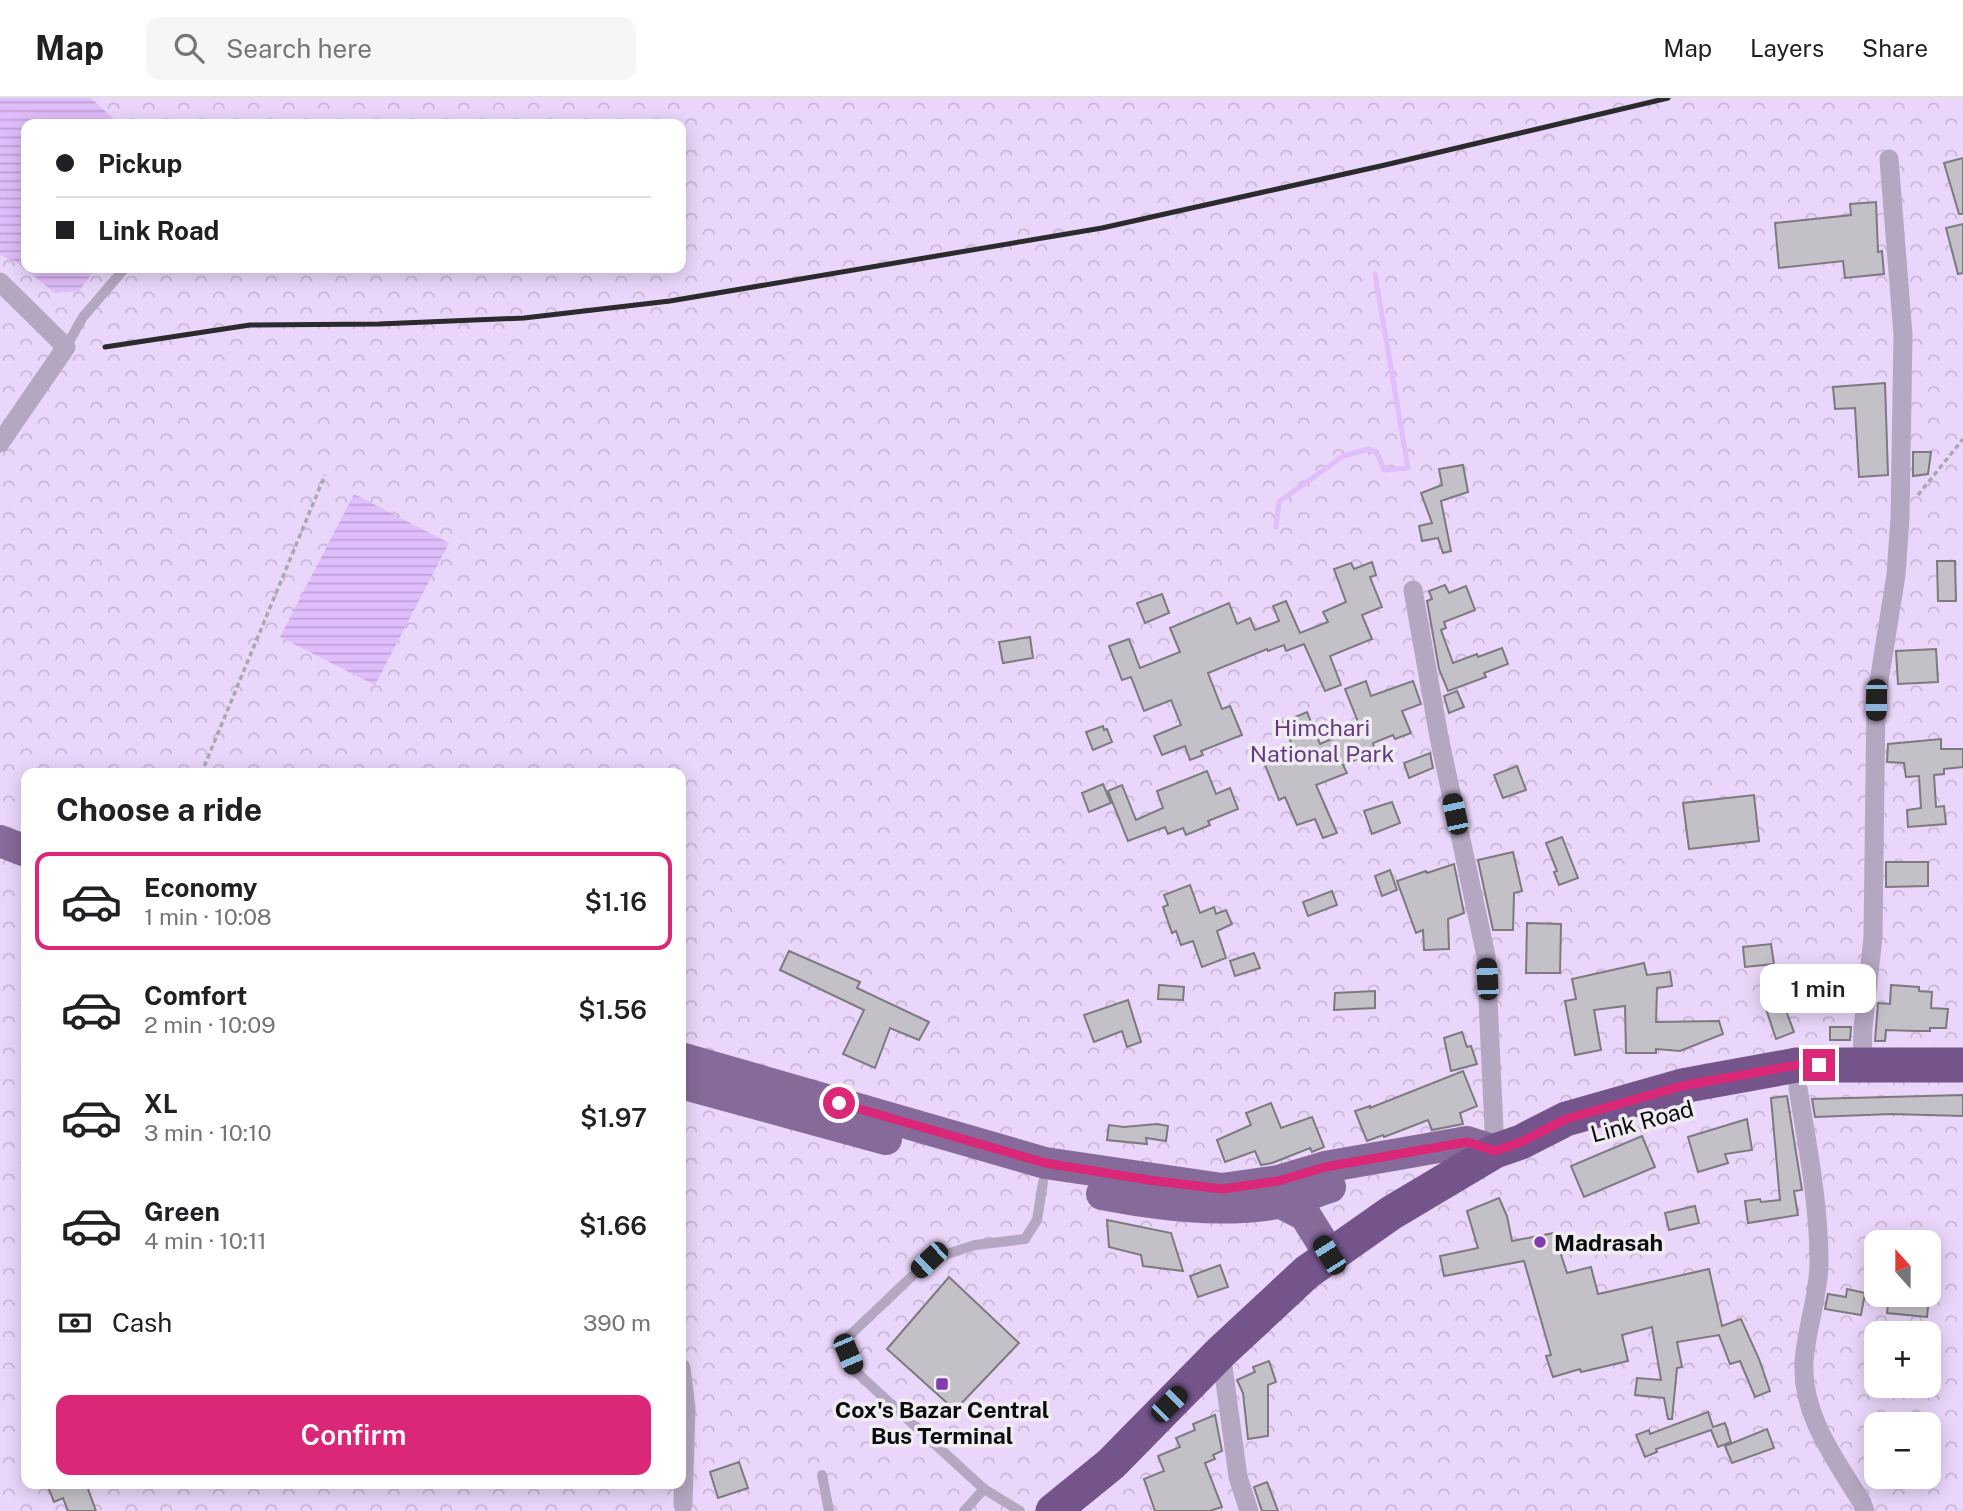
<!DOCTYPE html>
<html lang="en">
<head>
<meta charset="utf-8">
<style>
  :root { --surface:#fff; --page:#f6f6f6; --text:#202124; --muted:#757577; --line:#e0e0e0; --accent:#db2777 }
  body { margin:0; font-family:"Public Sans",sans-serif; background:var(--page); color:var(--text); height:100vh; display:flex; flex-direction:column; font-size:26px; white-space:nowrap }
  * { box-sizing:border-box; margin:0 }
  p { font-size:23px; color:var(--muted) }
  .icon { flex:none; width:38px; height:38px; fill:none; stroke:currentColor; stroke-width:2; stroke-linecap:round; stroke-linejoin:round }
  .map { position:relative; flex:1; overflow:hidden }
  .drawer { position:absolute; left:21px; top:670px; width:665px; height:721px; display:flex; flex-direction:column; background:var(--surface); border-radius:14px; box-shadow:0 4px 18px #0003 }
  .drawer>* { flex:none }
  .banner { position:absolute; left:21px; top:21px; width:665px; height:154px; border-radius:14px; box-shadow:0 4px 18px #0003; display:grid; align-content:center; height:154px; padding:0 35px; background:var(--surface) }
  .needle { width:46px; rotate:339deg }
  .fabs { position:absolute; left:1864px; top:1132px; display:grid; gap:14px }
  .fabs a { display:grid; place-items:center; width:77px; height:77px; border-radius:14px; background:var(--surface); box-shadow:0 4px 18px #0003; font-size:35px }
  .end { position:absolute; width:32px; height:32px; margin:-16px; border:9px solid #db2777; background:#fff; box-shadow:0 0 0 4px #fff }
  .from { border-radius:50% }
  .bubble { position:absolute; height:49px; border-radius:14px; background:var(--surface); box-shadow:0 4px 18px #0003; font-size:23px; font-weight:600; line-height:49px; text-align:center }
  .car { position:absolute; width:21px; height:42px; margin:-21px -10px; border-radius:9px; box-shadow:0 0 5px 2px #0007; background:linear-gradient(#222 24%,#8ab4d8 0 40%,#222 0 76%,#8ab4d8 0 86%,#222 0) }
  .banner b { display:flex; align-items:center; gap:24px; height:66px; font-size:26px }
  .banner b+b { border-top:2px solid var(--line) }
  .banner i { width:18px; height:18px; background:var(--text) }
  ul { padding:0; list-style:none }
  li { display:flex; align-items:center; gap:21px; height:98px; margin:0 14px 10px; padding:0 21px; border:4px solid transparent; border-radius:14px }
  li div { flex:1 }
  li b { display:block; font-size:26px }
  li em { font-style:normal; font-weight:600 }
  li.selected { border-color:var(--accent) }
  li>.icon { width:63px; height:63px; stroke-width:1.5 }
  h2 { padding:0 35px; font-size:32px; line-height:84px }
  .pay { display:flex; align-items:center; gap:18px; height:77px; padding:0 35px; font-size:26px }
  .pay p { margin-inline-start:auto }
  .button { display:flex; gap:14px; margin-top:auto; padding:14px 35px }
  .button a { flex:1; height:80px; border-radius:14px; background:var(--accent); color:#fff; font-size:28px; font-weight:600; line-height:80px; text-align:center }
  header { display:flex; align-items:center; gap:42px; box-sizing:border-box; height:98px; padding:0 35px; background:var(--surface); border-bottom:2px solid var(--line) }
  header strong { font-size:33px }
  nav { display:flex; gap:38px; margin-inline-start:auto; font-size:24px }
  .search { width:490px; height:63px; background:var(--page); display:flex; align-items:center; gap:18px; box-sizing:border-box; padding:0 24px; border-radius:14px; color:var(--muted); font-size:26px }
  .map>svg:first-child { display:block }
  .park { fill:url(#park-crowns); fill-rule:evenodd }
  .water { fill:url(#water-rules) }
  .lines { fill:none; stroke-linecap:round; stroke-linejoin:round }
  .stream { stroke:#e0bdfb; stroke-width:5 }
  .building { fill:#c4c0c7; stroke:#7c797f; stroke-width:2 }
  .path { stroke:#aaa8ad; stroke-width:3.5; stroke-dasharray:5 3.5; stroke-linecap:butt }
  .lane { stroke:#b5a6c1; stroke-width:10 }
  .street { stroke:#b5a6c1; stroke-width:19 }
  .primary { stroke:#856a9a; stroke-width:32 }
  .highway { stroke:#74548b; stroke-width:35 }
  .rail { stroke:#2b2a2d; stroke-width:5 }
  .route { stroke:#db2777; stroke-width:9 }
  .poi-dot { fill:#833caf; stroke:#efecf2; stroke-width:2.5 }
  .labels { text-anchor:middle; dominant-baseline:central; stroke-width:7; stroke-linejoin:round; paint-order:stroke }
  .park-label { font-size:23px; fill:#673b84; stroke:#efecf2 }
  .street-label { font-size:23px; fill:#0c0b0d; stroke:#efecf2 }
  .poi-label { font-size:23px; font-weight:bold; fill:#0c0b0d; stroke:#efecf2; text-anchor:start }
</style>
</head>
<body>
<header>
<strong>Map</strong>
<div class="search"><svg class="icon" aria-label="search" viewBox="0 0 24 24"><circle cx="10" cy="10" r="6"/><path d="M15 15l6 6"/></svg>Search here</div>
<nav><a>Map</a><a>Layers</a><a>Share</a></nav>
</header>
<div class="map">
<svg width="1963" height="1413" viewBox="0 0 1963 1413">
  <defs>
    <pattern id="park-crowns" width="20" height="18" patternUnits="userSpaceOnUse" patternTransform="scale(1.75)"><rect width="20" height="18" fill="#ead6fa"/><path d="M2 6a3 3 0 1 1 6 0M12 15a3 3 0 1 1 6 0" fill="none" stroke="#c8b6d5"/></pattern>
    <pattern id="water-rules" width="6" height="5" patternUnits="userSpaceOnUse" patternTransform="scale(1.75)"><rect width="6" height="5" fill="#e0bdfb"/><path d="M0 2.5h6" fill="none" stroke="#bfa1d6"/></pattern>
  </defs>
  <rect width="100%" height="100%" fill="#efecf2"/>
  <path class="park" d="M0,0H1963V1413H0ZM26,26H681V170H26ZM26,676H681V1386H26ZM1876,1144H1928V1197H1876ZM1876,1236H1928V1288H1876ZM1876,1326H1928V1379H1876Z"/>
  <g class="water">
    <path d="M0,0H91L119,26H26V170H96L79,193L55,195L16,164L0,157Z"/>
    <path d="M354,396L449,445L375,587L280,539Z"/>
  </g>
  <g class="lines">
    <path class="stream" d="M1276,429L1279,404L1343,358L1369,351L1378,357L1384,372L1408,370L1375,176"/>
  </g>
  <g class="building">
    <path d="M1963,60V116H1959L1944,65Z"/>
    <path d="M1876,104L1878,154L1882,153L1884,176L1845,180L1843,163L1779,170L1775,125L1851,117L1850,106Z"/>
    <path d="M1963,126V175L1958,176L1946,130Z"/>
    <path d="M1885,285L1888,377L1859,379L1855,310L1835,311L1833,289Z"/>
    <path d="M1913,354H1931L1928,376L1913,378Z"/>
    <path d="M1463,367L1468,394L1441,403L1451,453L1443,455L1438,440L1422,443L1419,428L1432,425L1421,395L1442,387L1439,371Z"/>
    <path d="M1937,463H1955L1956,503H1938Z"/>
    <path d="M1372,464L1376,477L1370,479L1382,509L1362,517L1372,541L1330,558L1341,587L1325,593L1304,546L1286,553L1284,547L1268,553L1267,551L1208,575L1222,611L1230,608L1242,637L1201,653L1203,657L1190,662L1185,648L1162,657L1154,638L1181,627L1171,602L1144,613L1131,579L1122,582L1109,548L1129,541L1140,570L1180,554L1170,530L1229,505L1237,526L1250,520L1255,532L1279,523L1273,508L1286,503L1300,535L1328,524L1323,514L1346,504L1334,471L1351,465L1354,471Z"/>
    <path d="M1445,487L1449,495L1466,488L1475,512L1444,524L1446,530L1441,532L1453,565L1477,556L1478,559L1502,550L1508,566L1484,575L1486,579L1448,593L1439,571L1427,503L1432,501L1429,493Z"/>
    <path d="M1162,496L1169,515L1145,525L1137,505Z"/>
    <path d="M1030,539L1033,560L1003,565L999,544Z"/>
    <path d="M1936,551L1938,584L1898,586L1896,553Z"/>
    <path d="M1366,583L1371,598L1413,583L1421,606L1402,613L1411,635L1395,641L1393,637L1373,645L1375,654L1343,667L1347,675L1316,687L1337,735L1323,740L1315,721L1297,727L1285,699L1279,702L1263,662L1293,650L1283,624L1307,614L1320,646L1360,629L1345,591Z"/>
    <path d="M1457,593L1464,609L1449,615L1444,598Z"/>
    <path d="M1103,628L1104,632L1107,631L1112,644L1093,652L1086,634Z"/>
    <path d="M1941,641V651H1963V669L1944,671V676L1934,677L1936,709L1944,708L1946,726L1908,729L1907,712L1921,710L1919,678L1906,679L1904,665L1887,664L1888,646Z"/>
    <path d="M1430,655L1433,670L1409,680L1404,665Z"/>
    <path d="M1517,668L1526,692L1503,700L1494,677Z"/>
    <path d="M1207,673L1216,696L1230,690L1238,711L1208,723L1210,727L1186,737L1183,730L1168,736L1165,729L1128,743L1108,693L1122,687L1136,722L1163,710L1157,693Z"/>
    <path d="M1103,686L1111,705L1089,714L1082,695Z"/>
    <path d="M1754,697L1759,743L1689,751L1683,705Z"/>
    <path d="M1392,704L1400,725L1372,736L1364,713Z"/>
    <path d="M1562,739L1578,780L1559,787L1554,774L1557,773L1546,745Z"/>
    <path d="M1513,754L1522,793L1514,795L1513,832H1493L1478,762Z"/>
    <path d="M1886,764H1928V788L1886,789Z"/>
    <path d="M1454,766L1464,815L1448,821L1449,851L1424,852L1423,832L1416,835L1397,783L1426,773L1427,775Z"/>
    <path d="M1390,772L1397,792L1382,798L1375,778Z"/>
    <path d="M1190,787L1200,815L1214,809L1216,816L1226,812L1232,826L1217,833L1226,860L1202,869L1193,843L1181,847L1176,833L1172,835L1163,809L1168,807L1164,797Z"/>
    <path d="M1332,793L1337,807L1308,818L1303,804Z"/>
    <path d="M1527,825L1561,826L1560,875H1526Z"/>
    <path d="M1771,846L1774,866L1745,869L1743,849Z"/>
    <path d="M789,853L860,884L857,890L929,924L919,942L890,930L875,970L843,956L864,912L780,872Z"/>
    <path d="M1254,855L1260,870L1235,878L1230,863Z"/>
    <path d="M1644,865L1647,877L1670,874L1672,888L1657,890L1656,924L1719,923L1723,936L1680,953L1656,951V955H1626L1625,908L1594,912L1601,952L1575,957L1565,903L1576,901L1572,881Z"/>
    <path d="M1159,887L1184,889L1183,902L1158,901Z"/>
    <path d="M1891,887L1919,889V893L1932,894L1931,910L1948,911L1946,930H1930V933H1916L1886,932L1885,943H1875L1878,905L1890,906Z"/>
    <path d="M1375,893V910L1334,912L1335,895Z"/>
    <path d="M1128,902L1141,944L1127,949L1122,933L1094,944L1084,917Z"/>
    <path d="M1782,902L1794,934L1776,941L1765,908Z"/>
    <path d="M1830,929H1851L1850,942H1830Z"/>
    <path d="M1462,934L1467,949L1471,948L1477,966L1451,973L1444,940Z"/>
    <path d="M1463,973L1477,1008L1460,1015L1463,1026L1432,1032L1428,1022L1384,1039L1383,1037L1367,1043L1355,1013L1370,1008V1010Z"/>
    <path d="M1963,997V1018L1892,1016L1815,1019L1812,1001Z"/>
    <path d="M1787,998L1802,1092L1794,1093L1798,1117L1748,1125L1745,1103L1760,1101L1761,1104L1780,1102L1771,1000Z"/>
    <path d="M1271,1005L1281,1030L1312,1019L1324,1049L1312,1054L1310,1050L1272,1065L1261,1067L1255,1053L1225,1064L1217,1042L1251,1027L1246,1015Z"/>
    <path d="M1747,1021L1752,1052L1725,1056L1728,1065L1698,1074L1688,1039Z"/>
    <path d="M1157,1026L1168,1028L1166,1043L1146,1040L1147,1046L1107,1042L1109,1027L1124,1029Z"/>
    <path d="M1642,1038L1655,1069L1584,1099L1571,1068Z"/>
    <path d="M1499,1100L1507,1118L1512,1143L1554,1135L1567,1175L1591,1169L1598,1196L1709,1171L1722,1228L1741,1221L1759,1261L1770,1293L1755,1299L1740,1263L1730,1266L1719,1237L1677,1244L1682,1269L1677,1270L1672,1321H1668L1664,1300L1635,1297L1637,1280L1661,1282L1652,1229L1622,1237L1628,1263L1581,1274L1580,1271L1553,1279L1546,1258L1551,1257L1524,1163L1444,1178L1440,1158L1478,1150L1467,1113Z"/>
    <path d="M1695,1108L1699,1125L1669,1132L1665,1115Z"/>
    <path d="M1107,1122L1171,1135L1183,1173L1143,1168L1141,1157L1109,1149Z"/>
    <path d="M1220,1167L1228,1189L1198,1199L1190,1178Z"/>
    <path d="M949,1179L1019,1245L955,1312L887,1251Z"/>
    <path d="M1847,1191L1865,1195L1861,1217L1825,1211L1828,1196L1846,1199Z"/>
    <path d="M1889,1197L1929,1200L1927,1219L1887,1215Z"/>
    <path d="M1269,1263L1276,1284L1268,1287V1338L1248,1341L1243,1295L1237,1282L1255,1274L1253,1269Z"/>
    <path d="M1708,1314L1713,1329L1725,1325L1731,1344L1718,1349L1711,1332L1656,1351L1657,1354L1645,1359L1636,1337L1649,1332L1650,1336Z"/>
    <path d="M1215,1317L1222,1353L1213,1357L1215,1361L1205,1365L1222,1409L1210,1413H1155L1144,1381L1164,1373L1158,1358L1180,1349L1176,1340L1195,1332L1193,1326Z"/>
    <path d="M1767,1331L1774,1350L1732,1365L1725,1348Z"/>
    <path d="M739,1364L748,1390L718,1400L710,1374Z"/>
    <path d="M1267,1384L1278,1413H1262L1254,1389Z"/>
    <path d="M47,1386H96L88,1391L96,1413H68L63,1400L54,1404Z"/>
  </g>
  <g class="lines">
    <g class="path">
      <path d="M1918,397L1963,341"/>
      <path d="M201,676L325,377"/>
    </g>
    <g class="lane">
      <path d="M66,249L83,219L125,170"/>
      <path d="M822,1377L829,1413"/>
      <path d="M964,1413L984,1391"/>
      <path d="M1020,1413L984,1391L855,1273L848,1256V1239L929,1162L975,1147L1025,1141L1037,1122L1043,1084"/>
    </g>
    <g class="street">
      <path d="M0,184L66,249L0,345"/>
      <path d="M1413,492L1439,639L1486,858L1495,1053"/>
      <path d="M1862,966L1863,930L1873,839L1876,602L1896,477L1900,420L1903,237L1889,61"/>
      <path d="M1798,990C1807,1047 1819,1105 1819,1164C1819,1198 1806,1231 1804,1264C1801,1317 1836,1362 1862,1405L1865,1413"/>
      <path d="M1221,1254L1238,1379L1249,1413"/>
      <path d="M681,1270L686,1310L683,1407"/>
    </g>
    <g class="primary">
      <path d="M0,743L26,753"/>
      <path d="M681,960L1045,1065L1222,1091L1278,1083L1325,1069L1467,1044L1495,1053"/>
      <path d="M681,985L886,1041"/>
      <path d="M1102,1096C1160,1107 1220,1115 1278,1105C1296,1103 1313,1094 1330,1089"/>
      <path d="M1281,1105L1305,1117L1330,1157"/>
    </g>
    <path class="highway" d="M1053,1413L1111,1366L1221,1254L1307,1174L1391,1115L1495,1053L1521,1044L1566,1021L1682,988L1797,967H1963"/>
    <path class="rail" d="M105,249L250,227L379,226L524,220L670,203L1102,130L1385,67L1668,0"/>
  </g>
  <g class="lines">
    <path class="route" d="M839,1005L1045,1065L1149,1082L1222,1091L1278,1083L1325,1069L1467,1044L1495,1053L1521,1044L1566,1021L1682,988L1797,967H1819"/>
  </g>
  <g class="poi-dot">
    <circle cx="1540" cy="1144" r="7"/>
    <rect x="935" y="1279" width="14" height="14" rx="3.5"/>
  </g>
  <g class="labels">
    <g class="park-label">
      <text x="1322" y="629">Himchari<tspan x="1322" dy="26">National Park</tspan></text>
    </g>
    <g class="street-label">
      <text transform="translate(1642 1023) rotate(-15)">Link Road</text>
    </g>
    <g class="poi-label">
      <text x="1554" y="1144">Madrasah</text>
      <text x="942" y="1311" text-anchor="middle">Cox's Bazar Central<tspan x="942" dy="26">Bus Terminal</tspan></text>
    </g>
  </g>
</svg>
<div class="fabs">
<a><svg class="needle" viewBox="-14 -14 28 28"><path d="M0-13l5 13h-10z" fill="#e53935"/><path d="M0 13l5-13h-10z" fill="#757577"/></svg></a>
<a>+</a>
<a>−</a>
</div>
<i class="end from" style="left:839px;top:1005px"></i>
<i class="end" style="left:1819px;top:967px"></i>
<div class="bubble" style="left:1760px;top:866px;width:116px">1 min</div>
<i class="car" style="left:1876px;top:602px;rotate:181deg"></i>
<i class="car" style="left:1455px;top:716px;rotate:348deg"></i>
<i class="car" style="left:1487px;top:881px;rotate:357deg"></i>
<i class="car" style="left:1329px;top:1157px;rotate:328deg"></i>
<i class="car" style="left:929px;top:1162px;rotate:227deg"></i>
<i class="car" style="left:848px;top:1256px;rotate:157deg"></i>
<i class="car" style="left:1169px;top:1306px;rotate:45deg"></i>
<div class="banner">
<b><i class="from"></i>Pickup</b>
<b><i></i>Link Road</b>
</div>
<section class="drawer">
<h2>Choose a ride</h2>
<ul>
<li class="selected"><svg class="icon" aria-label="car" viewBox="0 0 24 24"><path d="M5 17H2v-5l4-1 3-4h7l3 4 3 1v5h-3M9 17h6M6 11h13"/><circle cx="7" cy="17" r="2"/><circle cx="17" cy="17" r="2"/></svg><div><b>Economy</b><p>1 min · 10:08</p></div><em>$1.16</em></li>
<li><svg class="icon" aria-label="car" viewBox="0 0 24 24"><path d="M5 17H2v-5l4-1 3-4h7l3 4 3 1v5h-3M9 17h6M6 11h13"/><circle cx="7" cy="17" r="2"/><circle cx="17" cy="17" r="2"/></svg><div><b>Comfort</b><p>2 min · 10:09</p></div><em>$1.56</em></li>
<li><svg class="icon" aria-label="car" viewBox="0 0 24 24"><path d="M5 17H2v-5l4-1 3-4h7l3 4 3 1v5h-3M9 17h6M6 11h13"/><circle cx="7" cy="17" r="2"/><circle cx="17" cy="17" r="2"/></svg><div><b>XL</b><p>3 min · 10:10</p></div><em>$1.97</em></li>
<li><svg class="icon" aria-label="car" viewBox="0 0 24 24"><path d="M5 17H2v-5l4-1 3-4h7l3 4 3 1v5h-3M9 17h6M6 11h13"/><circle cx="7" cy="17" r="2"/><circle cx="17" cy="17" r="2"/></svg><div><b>Green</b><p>4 min · 10:11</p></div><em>$1.66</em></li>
</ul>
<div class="pay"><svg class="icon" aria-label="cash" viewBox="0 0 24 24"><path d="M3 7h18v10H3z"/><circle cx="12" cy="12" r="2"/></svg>Cash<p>390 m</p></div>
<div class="button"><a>Confirm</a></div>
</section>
</div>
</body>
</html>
